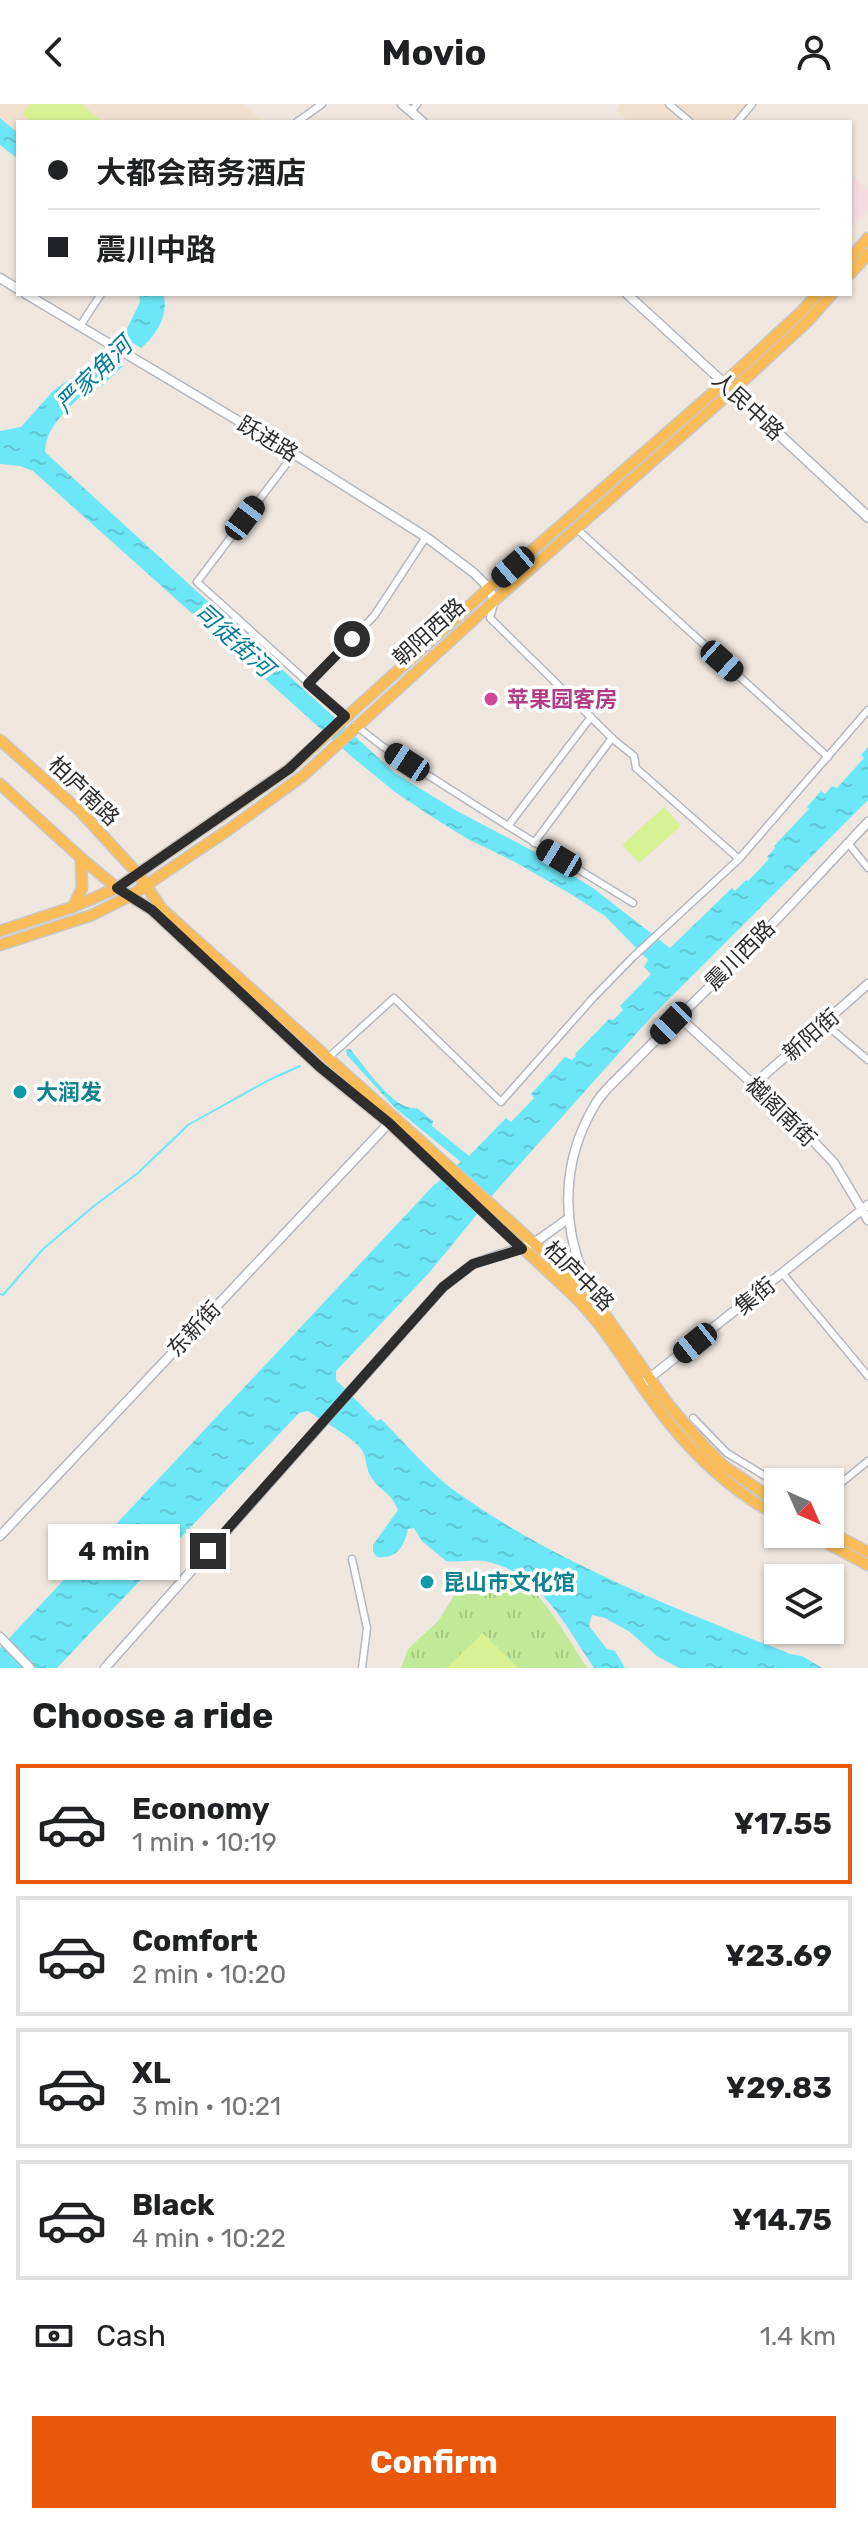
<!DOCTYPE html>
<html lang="en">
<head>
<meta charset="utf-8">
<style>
  :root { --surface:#fff; --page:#f2f2f2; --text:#202124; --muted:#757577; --line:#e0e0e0; --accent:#ea580c }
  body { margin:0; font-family:Rubik,"Noto Sans SC",sans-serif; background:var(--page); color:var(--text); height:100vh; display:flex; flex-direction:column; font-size:30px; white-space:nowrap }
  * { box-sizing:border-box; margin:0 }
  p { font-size:26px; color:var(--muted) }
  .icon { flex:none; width:44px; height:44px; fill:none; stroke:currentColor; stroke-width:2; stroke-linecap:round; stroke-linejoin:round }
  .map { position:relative; height:1564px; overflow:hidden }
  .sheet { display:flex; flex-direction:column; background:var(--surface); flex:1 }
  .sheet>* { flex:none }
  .guide { position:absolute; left:16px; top:16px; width:836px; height:176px; border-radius:0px; box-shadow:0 2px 6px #0004; display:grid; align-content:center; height:176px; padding:0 32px; background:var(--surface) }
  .needle { width:52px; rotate:135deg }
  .tools { position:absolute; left:764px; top:1364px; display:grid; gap:16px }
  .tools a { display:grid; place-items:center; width:80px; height:80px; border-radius:0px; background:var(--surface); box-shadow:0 2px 6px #0004; font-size:40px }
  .end { position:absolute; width:36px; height:36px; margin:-18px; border:10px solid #2d2d2d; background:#fff; box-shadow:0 0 0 4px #fff }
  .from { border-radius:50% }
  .bubble { position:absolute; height:56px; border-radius:0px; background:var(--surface); box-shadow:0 2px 6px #0004; font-size:26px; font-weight:700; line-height:56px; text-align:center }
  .car { position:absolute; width:24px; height:48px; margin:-24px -12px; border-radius:10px; box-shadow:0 0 6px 2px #0007; background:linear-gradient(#222 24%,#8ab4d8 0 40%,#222 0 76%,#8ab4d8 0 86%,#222 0) }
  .guide b { display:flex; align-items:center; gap:28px; height:76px; font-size:30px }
  .guide b+b { border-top:2px solid var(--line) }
  .guide i { width:20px; height:20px; background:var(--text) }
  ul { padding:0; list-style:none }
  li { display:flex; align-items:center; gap:24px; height:120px; margin:0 16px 12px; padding:0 16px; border:4px solid var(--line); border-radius:0px }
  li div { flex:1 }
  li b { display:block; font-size:30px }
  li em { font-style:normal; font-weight:700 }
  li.selected { border-color:var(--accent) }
  li>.icon { width:72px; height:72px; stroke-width:1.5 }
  h2 { padding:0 32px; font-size:36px; line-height:96px }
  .pay { display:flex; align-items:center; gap:20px; height:88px; padding:0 32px; font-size:30px }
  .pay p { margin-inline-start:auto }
  .primary-button { display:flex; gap:16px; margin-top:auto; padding:16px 32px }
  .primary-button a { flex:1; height:92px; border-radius:0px; background:var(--accent); color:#fff; font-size:32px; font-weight:700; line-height:92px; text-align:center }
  header { display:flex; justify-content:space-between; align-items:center; height:104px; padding:0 32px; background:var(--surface); font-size:36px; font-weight:700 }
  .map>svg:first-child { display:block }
  .education { fill:#f1e0cd }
  .medical { fill:#f6dce1 }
  .park { fill:url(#park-tufts) }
  .pitch { fill:#d7f193 }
  .water { fill:url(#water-ripples) }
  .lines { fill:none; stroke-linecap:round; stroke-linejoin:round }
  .stream { stroke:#6ce7f7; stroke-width:2 }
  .canal { stroke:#6ce7f7; stroke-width:7 }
  .minor-casing { stroke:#b3b7c1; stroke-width:9 }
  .tertiary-casing { stroke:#b3b7c1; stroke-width:11 }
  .secondary-casing { stroke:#b3b7c1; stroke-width:12 }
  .primary-casing { stroke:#c8c8c8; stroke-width:13 }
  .minor { stroke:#fff; stroke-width:6 }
  .tertiary { stroke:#fff; stroke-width:8 }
  .secondary { stroke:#fff; stroke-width:9 }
  .primary { stroke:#fabc58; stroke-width:10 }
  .route { stroke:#2d2d2d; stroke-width:10 }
  .hotel-dot { fill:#d1479c; stroke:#fff; stroke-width:3 }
  .culture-dot { fill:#0f9aa8; stroke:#fff; stroke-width:3 }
  .labels { text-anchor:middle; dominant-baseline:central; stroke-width:7; stroke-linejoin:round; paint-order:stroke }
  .street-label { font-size:22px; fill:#2d2d2d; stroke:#fff }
  .hotel-label { font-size:22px; font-weight:bold; fill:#b23c85; stroke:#fff; text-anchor:start }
  .culture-label { font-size:22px; font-weight:bold; fill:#0d838f; stroke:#fff; text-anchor:start }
  .water-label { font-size:24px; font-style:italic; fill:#057e9b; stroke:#fff }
</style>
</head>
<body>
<header><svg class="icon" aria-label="back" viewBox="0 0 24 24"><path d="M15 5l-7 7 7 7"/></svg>Movio<svg class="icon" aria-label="person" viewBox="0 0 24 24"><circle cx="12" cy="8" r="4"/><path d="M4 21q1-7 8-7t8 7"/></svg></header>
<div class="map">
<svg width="868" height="1564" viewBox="0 0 868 1564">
  <defs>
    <pattern id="park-tufts" width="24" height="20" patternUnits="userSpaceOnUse" patternTransform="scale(2)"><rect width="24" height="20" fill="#c0e998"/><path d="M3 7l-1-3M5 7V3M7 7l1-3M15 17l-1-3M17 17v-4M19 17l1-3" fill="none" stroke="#a5c883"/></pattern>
    <pattern id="water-ripples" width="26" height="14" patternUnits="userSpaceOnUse" patternTransform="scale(2)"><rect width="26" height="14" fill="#6ce7f7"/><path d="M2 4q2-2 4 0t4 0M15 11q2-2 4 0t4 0" fill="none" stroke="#5ec6d4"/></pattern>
  </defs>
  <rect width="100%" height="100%" fill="#efe6df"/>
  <g class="education">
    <path d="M0,0H244L263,18H18V29L0,13Z"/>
    <path d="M621,0H665L685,18H629L616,6Z"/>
    <path d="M677,0H748L733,18H698Z"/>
  </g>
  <path class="medical" d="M850,70L868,86V106L850,126Z"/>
  <path class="park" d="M487,1468C500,1470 512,1471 523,1478C545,1493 572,1541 587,1564H401L408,1545L438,1517L454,1492L474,1473Z"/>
  <g class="pitch">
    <path d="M31,0H82L102,18H31L22,10Z"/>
    <path d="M664,703L681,722L639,759L622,741Z"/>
    <path d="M483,1529L518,1564H446Z"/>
  </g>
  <g class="water">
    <path d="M0,14L18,29V55L0,41Z"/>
    <path d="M139,190H163C170,209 156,232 141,244L123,233L140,198Z"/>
    <path d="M105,252L123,262L102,282L91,270V263Z"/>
    <path d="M78,269L89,284C71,303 46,320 45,348L59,361L395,669L455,706L533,747L593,784L670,844L732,784L735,787L746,776L748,777L769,755L767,753L775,744L774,742L809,705L807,703L821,687L825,690L832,682L837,684L864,654L861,651L868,643V696L652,912L496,1087L429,1169L336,1267V1276L377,1317L381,1315C403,1337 430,1369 455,1387C557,1460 675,1504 790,1550L802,1552L822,1564H679L657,1552L630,1528L605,1514L592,1511L589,1522L607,1545L615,1547L625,1564H594C566,1522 538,1466 484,1457C471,1455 458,1459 446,1457L422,1437L414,1424L408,1425C404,1442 398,1455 377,1453L373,1448V1441L398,1406C391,1388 379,1386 371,1373C366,1366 367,1356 363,1348C357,1335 322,1317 308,1307L299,1309L57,1564H0V1544L432,1083L461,1058L394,1003L347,951L346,946L350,945C364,961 394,1008 417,1004L433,1017L432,1022L469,1052L506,1014L511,1018L534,994L531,990L565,953L572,956L576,952L575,950L609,915L613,916L623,906L620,902L651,870L644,863L648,856L605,812L569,789L515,758L466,734L426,709L395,688L351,652L33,367L20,362L0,360V327L21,323L53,287Z"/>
  </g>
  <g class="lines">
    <path class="stream" d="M0,1190L3,1191L43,1145L94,1102L138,1069L188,1021L269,976L300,962"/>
    <g class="canal">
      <path d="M108,260L135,231"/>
      <path d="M80,289L100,269"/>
    </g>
    <defs>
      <g id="minor">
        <path d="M669,0L690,18"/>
        <path d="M411,8L417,0"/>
        <path d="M297,18L322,0"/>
        <path d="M737,18L752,0"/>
        <path d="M80,222L101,190"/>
        <path d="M294,350L197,478L345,612"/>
        <path d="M577,425L828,653"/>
        <path d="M494,500L490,514L614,636L634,652L636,664L739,755"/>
        <path d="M308,580L374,512L426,433"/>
        <path d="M355,621L382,642L508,722L591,613"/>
        <path d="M508,722L633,799"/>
        <path d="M534,739L612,634"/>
        <path d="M848,739L868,764"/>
        <path d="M824,919L868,956"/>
        <path d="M328,954L394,894L501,998L593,894L633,853L739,755L868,606"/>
        <path d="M783,1170L868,1272"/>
        <path d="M693,1314L727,1349L778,1380"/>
        <path d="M830,1388L868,1357"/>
        <path d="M352,1455L367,1524L362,1564"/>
      </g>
      <g id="tertiary">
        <path d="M402,0L423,18"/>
        <path d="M0,174L18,185"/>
        <path d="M26,190L294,350L426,433L474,469L489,484L494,497"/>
        <path d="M627,190L724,279"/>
        <path d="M678,912L798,1021L834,1059L868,1116"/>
        <path d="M753,981L868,880"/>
        <path d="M596,1196C560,1133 558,1061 596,999C604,986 618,974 629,963C662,929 695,897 729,864C777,817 822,767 868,718"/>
        <path d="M642,1280L868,1101"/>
        <path d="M0,1432L389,1019"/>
        <path d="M0,1533L30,1564"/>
        <path d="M105,1564L443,1183L473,1160L534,1139L569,1114"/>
      </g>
      <path id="secondary" d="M727,282L868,413"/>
      <g id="primary">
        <path d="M850,154L868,134"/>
        <path d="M850,170L868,150"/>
        <path d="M0,636L81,708L138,770L162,805L534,1139L601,1205L668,1300L705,1343L724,1362L778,1399"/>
        <path d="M0,680L81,754L117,784L152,806L320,963L389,1019L573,1191C612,1229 636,1279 670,1320C701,1358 735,1389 778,1412"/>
        <path d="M73,803L82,784L81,754"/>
        <path d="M0,827L73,803L117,784L289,665L489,484L724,279L802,207L817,190"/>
        <path d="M0,841L92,811L130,792L228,726L304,671L494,497L731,288L808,217L832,190"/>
        <path d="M830,1428L868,1448"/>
        <path d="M810,1430L868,1461"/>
      </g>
    </defs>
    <use href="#minor" class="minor-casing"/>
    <use href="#tertiary" class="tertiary-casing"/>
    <use href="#secondary" class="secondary-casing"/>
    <use href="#primary" class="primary-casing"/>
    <use href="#minor" class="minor"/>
    <use href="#tertiary" class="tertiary"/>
    <use href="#secondary" class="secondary"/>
    <use href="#primary" class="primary"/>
  </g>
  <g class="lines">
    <path class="route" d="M208,1447L443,1183L473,1160L522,1145L389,1019L320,963L152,806L117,784L289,665L345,612L308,580L352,535"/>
  </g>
  <circle class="hotel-dot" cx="491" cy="595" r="8"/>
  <g class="culture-dot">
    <circle cx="20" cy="988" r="8"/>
    <circle cx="427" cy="1478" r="8"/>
  </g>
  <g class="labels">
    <g class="street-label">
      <text transform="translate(748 302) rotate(43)">人民中路</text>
      <text transform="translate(268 335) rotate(31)">跃进路</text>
      <text transform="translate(429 528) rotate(-42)">朝阳西路</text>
      <text transform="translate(84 687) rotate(44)">柏庐南路</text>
      <text transform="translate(740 851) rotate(-45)">震川西路</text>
      <text transform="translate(811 931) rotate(-41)">新阳街</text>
      <text transform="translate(781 1008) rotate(44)">樾阁南街</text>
      <text transform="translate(579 1172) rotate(45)">柏庐中路</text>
      <text transform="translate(755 1192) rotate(-39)">集街</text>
      <text transform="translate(194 1225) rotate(-47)">东新街</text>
    </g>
    <g class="hotel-label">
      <text x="507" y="595">苹果园客房</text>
    </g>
    <g class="culture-label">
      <text x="36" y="988">大润发</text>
      <text x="443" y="1478">昆山市文化馆</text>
    </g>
    <g class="water-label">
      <text transform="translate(94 271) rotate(-45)">严家角河</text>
      <text transform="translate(234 536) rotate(42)">司徒街河</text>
    </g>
  </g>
</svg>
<div class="tools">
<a><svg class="needle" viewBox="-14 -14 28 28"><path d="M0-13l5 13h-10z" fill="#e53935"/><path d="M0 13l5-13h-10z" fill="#757577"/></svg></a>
<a><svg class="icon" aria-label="layers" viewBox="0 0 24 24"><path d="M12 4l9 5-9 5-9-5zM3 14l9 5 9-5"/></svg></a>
</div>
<i class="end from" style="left:352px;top:535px"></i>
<i class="end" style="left:208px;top:1447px"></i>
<div class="bubble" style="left:48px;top:1420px;width:132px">4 min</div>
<i class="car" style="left:245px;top:414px;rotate:37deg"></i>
<i class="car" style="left:513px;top:463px;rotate:229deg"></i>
<i class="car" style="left:722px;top:557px;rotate:132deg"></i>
<i class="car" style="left:407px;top:658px;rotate:303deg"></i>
<i class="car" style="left:559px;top:754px;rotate:301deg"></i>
<i class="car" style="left:671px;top:919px;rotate:224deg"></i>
<i class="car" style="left:695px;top:1239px;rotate:231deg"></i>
<div class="guide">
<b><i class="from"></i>大都会商务酒店</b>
<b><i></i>震川中路</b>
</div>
</div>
<section class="sheet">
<h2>Choose a ride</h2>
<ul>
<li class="selected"><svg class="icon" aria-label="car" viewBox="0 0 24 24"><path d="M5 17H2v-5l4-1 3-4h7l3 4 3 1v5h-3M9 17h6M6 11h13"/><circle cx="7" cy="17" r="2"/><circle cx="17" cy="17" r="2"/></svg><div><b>Economy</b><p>1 min · 10:19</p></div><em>¥17.55</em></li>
<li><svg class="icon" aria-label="car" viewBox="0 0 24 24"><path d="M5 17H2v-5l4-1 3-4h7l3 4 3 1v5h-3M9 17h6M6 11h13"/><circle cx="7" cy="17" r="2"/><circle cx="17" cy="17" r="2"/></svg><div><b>Comfort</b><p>2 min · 10:20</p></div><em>¥23.69</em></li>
<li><svg class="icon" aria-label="car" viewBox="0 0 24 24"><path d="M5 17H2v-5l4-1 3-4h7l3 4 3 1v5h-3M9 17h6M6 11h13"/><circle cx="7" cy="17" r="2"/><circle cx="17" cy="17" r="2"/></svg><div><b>XL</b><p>3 min · 10:21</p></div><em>¥29.83</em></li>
<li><svg class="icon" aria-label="car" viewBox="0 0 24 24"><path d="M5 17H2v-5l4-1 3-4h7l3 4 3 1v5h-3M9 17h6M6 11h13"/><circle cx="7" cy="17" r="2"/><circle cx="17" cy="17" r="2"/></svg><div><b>Black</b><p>4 min · 10:22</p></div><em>¥14.75</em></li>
</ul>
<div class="pay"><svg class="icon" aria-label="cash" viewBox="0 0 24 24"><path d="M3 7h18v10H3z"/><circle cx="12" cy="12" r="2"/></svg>Cash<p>1.4 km</p></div>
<div class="primary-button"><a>Confirm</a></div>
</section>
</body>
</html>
